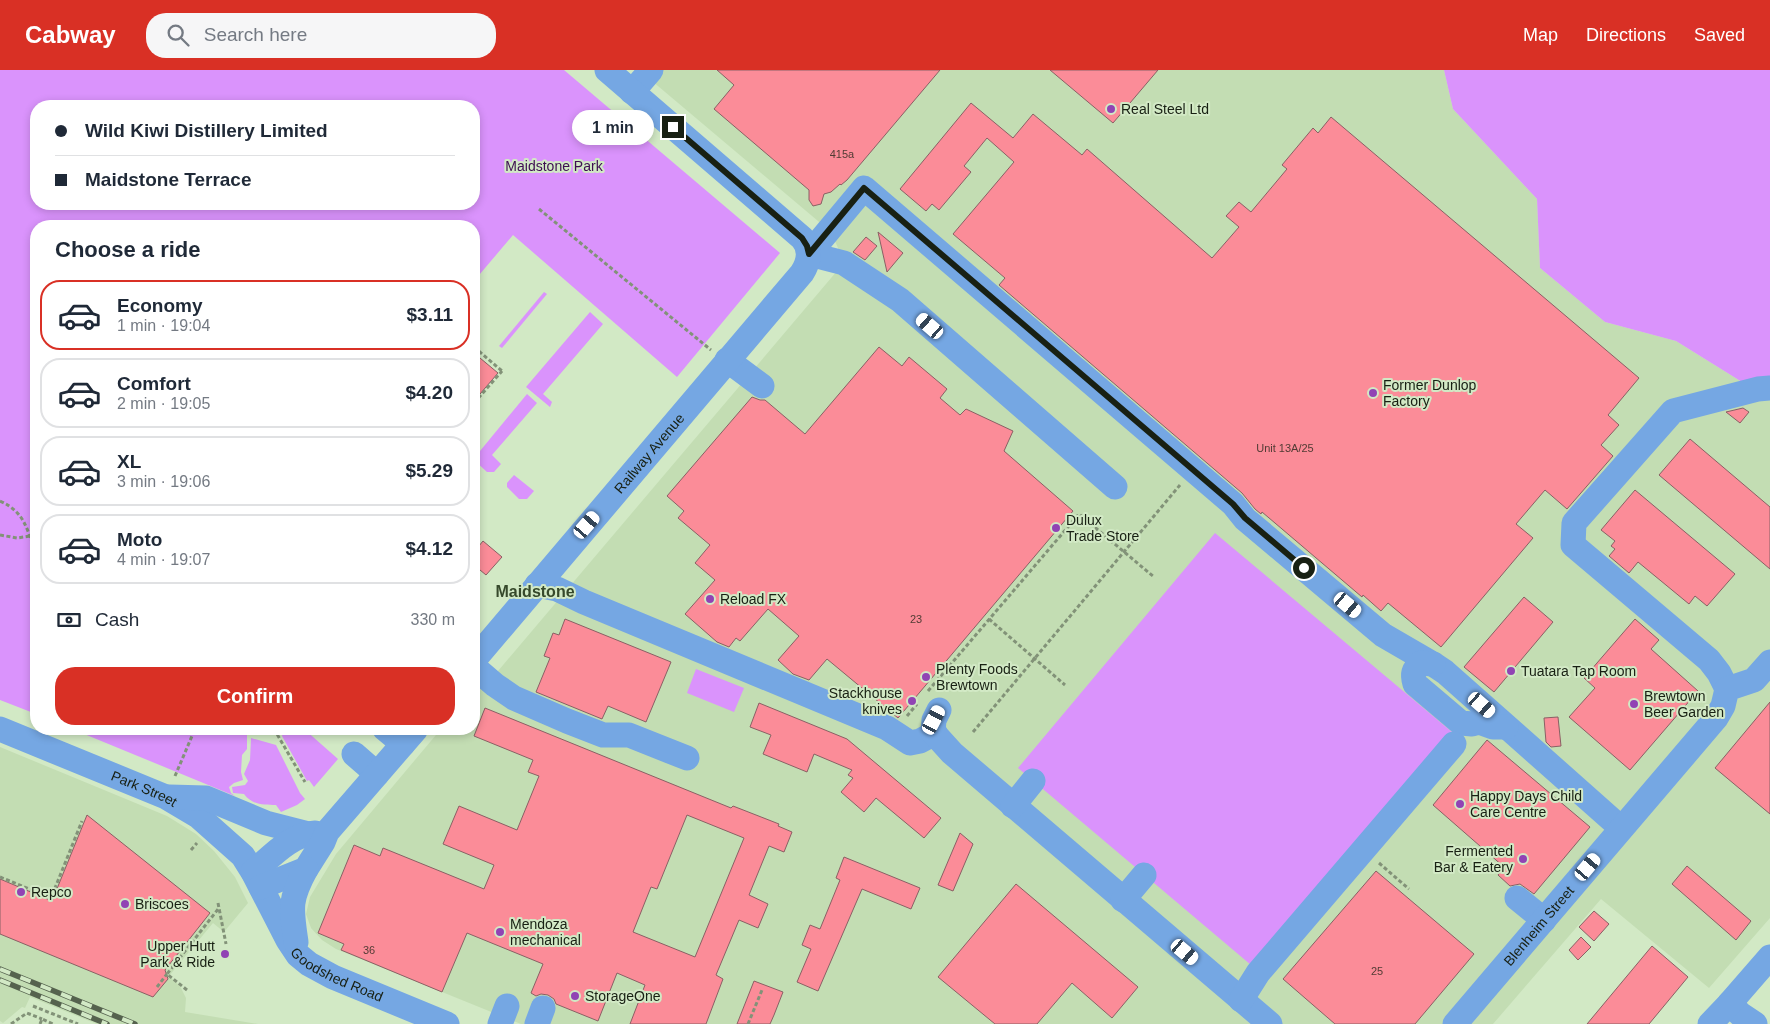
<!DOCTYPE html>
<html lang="en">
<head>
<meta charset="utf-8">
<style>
  :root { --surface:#fff; --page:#f6f6f7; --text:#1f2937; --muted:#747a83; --line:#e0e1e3; --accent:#d93025 }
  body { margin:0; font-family:Helvetica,sans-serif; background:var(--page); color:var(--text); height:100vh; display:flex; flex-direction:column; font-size:19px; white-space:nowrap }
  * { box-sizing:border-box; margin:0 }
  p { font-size:16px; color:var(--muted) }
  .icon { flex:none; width:28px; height:28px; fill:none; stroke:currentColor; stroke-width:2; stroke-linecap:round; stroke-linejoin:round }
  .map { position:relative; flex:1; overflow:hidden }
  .panel { position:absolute; left:30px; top:150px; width:450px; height:515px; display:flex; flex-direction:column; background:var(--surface); border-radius:20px; box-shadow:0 2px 8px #0003 }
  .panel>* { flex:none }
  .guide { position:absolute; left:30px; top:30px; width:450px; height:110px; border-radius:20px; box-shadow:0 2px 8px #0003; display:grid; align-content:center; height:110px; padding:0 25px; background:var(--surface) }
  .end { position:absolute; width:22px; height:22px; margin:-11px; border:6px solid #182013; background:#fff; box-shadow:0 0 0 2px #fff }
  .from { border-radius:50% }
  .bubble { position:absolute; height:35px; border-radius:18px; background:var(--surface); box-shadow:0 2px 8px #0003; font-size:16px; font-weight:700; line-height:35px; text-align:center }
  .car { position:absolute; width:15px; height:30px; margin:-15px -8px; border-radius:6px; box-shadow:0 0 4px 1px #0007; background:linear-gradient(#fff 24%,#345 0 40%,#fff 0 76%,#345 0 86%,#fff 0) }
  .guide b { display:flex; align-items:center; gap:18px; height:48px; font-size:19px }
  .guide b+b { border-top:1px solid var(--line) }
  .guide i { width:12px; height:12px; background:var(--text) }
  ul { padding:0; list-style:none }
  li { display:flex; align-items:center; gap:15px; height:70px; margin:0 10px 8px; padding:0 15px; border:2px solid var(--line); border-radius:20px }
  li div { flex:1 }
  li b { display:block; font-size:19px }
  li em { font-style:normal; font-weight:700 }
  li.selected { border-color:var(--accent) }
  li>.icon { width:45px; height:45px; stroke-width:1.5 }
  h2 { padding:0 25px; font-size:22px; line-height:60px }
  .pay { display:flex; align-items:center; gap:12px; height:55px; padding:0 25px; font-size:19px }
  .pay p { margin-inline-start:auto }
  .cta { display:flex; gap:10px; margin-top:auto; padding:10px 25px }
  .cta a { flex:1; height:58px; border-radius:20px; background:var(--accent); color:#fff; font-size:20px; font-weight:700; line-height:58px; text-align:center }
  header { display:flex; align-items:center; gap:30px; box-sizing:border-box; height:70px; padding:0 25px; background:var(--accent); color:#fff }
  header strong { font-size:24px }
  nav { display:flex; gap:28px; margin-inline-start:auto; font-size:18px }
  .search { width:350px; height:45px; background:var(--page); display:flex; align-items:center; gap:12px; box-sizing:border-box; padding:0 18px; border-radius:20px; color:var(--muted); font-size:19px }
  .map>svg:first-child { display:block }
  .built { fill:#c3ddb3 }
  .green { fill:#da93fc; fill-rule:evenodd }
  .building { fill:#fb8c98; stroke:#8a6064; fill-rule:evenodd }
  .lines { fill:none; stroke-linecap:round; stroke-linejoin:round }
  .path { stroke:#829278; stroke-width:3; stroke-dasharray:4 2.5; stroke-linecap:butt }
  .minor { stroke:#75a7e3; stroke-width:25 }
  .rail-casing { stroke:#55624e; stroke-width:5.5 }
  .rail { stroke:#d2e9c5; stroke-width:4; stroke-dasharray:11; stroke-linecap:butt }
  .route { stroke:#182013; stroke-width:6 }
  .poi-dot { fill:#9143b4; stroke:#d2e9c5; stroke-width:2 }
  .labels { text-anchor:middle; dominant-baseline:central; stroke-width:4; stroke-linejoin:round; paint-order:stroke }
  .number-label { font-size:11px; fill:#513b34 }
  .poi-label { font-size:14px; fill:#182013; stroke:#d2e9c5; text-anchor:start }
  .park-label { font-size:14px; fill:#3e0e52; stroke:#d2e9c5 }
  .street-label { font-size:14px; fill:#182013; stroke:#d2e9c5 }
  .quarter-label { font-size:16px; font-weight:bold; fill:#36492b; stroke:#d2e9c5 }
</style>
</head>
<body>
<header>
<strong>Cabway</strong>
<div class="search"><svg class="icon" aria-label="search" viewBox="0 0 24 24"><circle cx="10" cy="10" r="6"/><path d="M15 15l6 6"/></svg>Search here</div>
<nav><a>Map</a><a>Directions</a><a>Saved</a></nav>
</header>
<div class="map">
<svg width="1770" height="954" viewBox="0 0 1770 954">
  <rect width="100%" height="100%" fill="#d2e9c5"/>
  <g class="built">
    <path d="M639,0H1444L1453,39L1537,129L1540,198L1605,252L1676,271L1742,312L1770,306V848L1709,918L1601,829L1493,954H521L336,879L322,870L311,858L306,844L310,827L336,784L441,659H474V620L478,615L498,601L837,201L840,189L838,178L831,162Z"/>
    <path d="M0,677L167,746L196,764L214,781L235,807L248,833L224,862L213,853L169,906L180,916L186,928L185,942L258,954H97L30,927L25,938L22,937L3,953L0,951Z"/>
  </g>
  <g class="green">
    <path d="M0,0H564L780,183L677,307L513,165L474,211V156H36V644L0,630ZM36,36H474V134H36Z"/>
    <path d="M1444,0H1770V306L1742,312L1676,271L1605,252L1540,198L1537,129L1453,39Z"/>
    <path d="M544,222L547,224L502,278L499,276Z"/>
    <path d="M590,242L603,254L543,324L552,332L550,337L526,317Z"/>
    <path d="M527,324L537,333L492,385L501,394L494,402H487L474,390V376L480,381Z"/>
    <path d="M514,405L534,421L527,429H519L507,417V413Z"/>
    <path d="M1215,463L1452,662L1251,895L1018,698Z"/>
    <path d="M696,599L744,618L734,642L687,623Z"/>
    <path d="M72,659H245L247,663V679L242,685L241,702L243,710L234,713L229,717L231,723L235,726Z"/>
    <path d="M284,659H304L338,689L314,717L309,710L307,711L282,666Z"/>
    <path d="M251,668L276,675L300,723L305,729L297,735L281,742L276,735C264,735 252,735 244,724L233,723L232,717L245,715L248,711L244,704L250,690Z"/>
  </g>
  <g class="building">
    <path d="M717,0H940L847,110L841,115L840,114L831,122L824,124L821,134L813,136L809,130V120L714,39L734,15Z"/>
    <path d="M1050,0H1158L1113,53Z"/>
    <path d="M971,33L1013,68L1033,44L1082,85L1087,79L1212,188L1239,157L1226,146L1239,132L1251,142L1287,99L1282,95L1313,58L1318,63L1331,47L1639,308L1608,345L1619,355L1601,375L1613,386L1567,439L1545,420L1516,454L1533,468L1441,577L1388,533L1381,541L1363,525L1362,527L1262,442L1261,444L1255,439L1242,423L999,215L1005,208L953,164L1014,92L987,68L964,96L971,102L939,140L932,134L926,141L900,119Z"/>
    <path d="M878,162L903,183L887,202Z"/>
    <path d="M866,167L877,176L865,190L853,182Z"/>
    <path d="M879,277L902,296L909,287L947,319L940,328L960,345L966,339L1013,361L1004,381L1073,441L898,648L827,589L809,610L793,604L778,590L799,566L768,539L740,571L736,568L729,577L717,572L685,544L715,510L695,493L710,475L678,448L684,441L667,426L752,327L760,330H765L805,364Z"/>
    <path d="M474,283L498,303L474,331Z"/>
    <path d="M1743,338L1749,342L1740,353L1726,342Z"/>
    <path d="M1690,369L1770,437V499L1659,405Z"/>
    <path d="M1635,420L1735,504L1707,536L1695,526L1689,534L1638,492L1629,503L1609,486L1615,479L1611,476L1615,471L1601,460Z"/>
    <path d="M483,471L502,487L486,505L474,495V482Z"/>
    <path d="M1524,527L1553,552L1494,622L1464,597Z"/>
    <path d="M565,549L671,592L646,652L608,636L602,649L536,622L550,588L544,586L553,563L559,565Z"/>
    <path d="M1635,549L1659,570L1651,579L1698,621L1630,700L1569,647L1595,618L1584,608Z"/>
    <path d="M1770,632V744L1715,698Z"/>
    <path d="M759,633L847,669L941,748L924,768L876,728L864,742L841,722L853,708L848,705L852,700L814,684L807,702L763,684L771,665L750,657Z"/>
    <path d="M485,638L731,738L733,736L779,754L778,756L792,762L784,782L769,776L749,825L768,834L758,858L739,850L716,905L723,909L706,954H630L645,915L617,903L598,951L556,934L554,929L548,925L541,924L536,926L531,923L543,894L467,863L442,922L341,880L344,874L318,863L354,775L380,786L383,778L484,819L494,795L443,774L459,736L517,760L539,706L528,702L533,690L474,666ZM687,745L744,768L695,887L633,862L651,817L657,819Z"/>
    <path d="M1558,647L1561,676L1551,677L1546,672L1544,648Z"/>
    <path d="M1487,670L1590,757L1534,824L1520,814L1510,816L1498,805L1504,797L1433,735Z"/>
    <path d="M87,745L210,843L165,900L168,909L153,927L0,864V809L52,831Z"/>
    <path d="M960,763L973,774L953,821L938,815Z"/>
    <path d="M844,787L920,818L911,839L862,819L818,921L797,912L811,879L802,875L810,855L820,859L840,810L836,808Z"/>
    <path d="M1687,796L1751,851L1736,870L1672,814Z"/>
    <path d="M1376,801L1474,884L1415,954H1335L1283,909Z"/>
    <path d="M1016,814L1138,917L1112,948L1072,913L1037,954H995L938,907Z"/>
    <path d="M1594,841L1609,854L1594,871L1579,857Z"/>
    <path d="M1581,867L1591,877L1578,890L1569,880Z"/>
    <path d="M1652,876L1688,907L1649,954H1587Z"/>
    <path d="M754,911L783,922L774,945L770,954H737Z"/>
  </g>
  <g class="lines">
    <g class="path">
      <path d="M539,139L711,280"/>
      <path d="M474,277L502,301"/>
      <path d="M474,333L502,301"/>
      <path d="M0,431C26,443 26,459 36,482"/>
      <path d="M0,465L17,468L30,466"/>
      <path d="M989,549L1065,615"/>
      <path d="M928,621L1079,444L1154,507"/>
      <path d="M907,646L917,634"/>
      <path d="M274,659L305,712"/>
      <path d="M973,662L1180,415"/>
      <path d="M175,706L195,659"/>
      <path d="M191,780L197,773"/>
      <path d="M1379,793L1409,819"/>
      <path d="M0,807L51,828L82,751"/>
      <path d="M218,833L226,874"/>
      <path d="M157,917L167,904"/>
      <path d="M187,920L167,904L219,838"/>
      <path d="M33,936L78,954"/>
      <path d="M11,954L27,943L42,949"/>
      <path d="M40,954L42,949L53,954"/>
      <path d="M748,954L762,920"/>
    </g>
    <g class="minor">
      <path d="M632,22L651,0"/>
      <path d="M727,290L762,316"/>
      <path d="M1115,417L900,230L844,193L809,184L864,118L1233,434L1245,449L1383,565L1433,594L1445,602L1621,758"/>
      <path d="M537,515L557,519L584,532L887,658L910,673L920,671L935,663"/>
      <path id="s1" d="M474,590L802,203C809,192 812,179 802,168L607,0"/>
      <path d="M1433,594L1421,593C1413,600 1412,604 1415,614L1461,653L1472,654L1479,652L1493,657H1506"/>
      <path d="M474,597L495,615L514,628L567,651L603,665H629L687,688"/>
      <path d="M1727,619L1719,603L1709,590L1573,475L1574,453L1673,341L1758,319L1770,318"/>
      <path d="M939,640L934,650L933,662L952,683L1270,954"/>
      <path id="s2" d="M0,659L166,727L198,746L243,786L253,802L288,870L298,885L309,894L333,907L447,954"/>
      <path d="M385,659L403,674"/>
      <path d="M354,684L377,704"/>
      <path d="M169,727L206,728L266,753L305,763"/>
      <path d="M1013,736L1033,711"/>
      <path d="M253,802C271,787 291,764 315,763"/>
      <path d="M261,817L306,799L323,772L327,762L416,659"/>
      <path d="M1517,828L1544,850"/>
      <path d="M1123,830L1144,805"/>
      <path d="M296,872C291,838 289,830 306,799"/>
      <path d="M1241,930L1258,903L1454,674"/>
      <path d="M1730,933L1740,944L1755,954"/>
      <path d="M500,954L507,936"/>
      <path d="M537,954L543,938"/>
      <path id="s3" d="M1455,954L1716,648L1723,636L1727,619L1754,610L1770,592"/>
      <path d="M1710,954L1730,933L1770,887"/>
    </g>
    <defs>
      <g id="rail">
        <path d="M0,899L135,954"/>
        <path d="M0,910L107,954"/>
      </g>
    </defs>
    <use href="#rail" class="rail-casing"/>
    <use href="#rail" class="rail"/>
  </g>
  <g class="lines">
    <path class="route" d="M673,57L802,168L807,176L809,184L864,118L1233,434L1245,448L1304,498"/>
  </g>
  <g class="poi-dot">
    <circle cx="1111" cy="39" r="5"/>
    <circle cx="1373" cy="323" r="5"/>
    <circle cx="1056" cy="458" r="5"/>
    <circle cx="710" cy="529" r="5"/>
    <circle cx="1511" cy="601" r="5"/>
    <circle cx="926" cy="607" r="5"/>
    <circle cx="912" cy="631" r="5"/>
    <circle cx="1634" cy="634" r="5"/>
    <circle cx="1460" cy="734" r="5"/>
    <circle cx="1523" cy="789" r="5"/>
    <circle cx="21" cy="822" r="5"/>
    <circle cx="125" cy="834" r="5"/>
    <circle cx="500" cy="862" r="5"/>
    <circle cx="225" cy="884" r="5"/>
    <circle cx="575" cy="926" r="5"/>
  </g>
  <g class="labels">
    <g class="number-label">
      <text x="842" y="84">415a</text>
      <text x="1285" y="378">Unit 13A/25</text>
      <text x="916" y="549">23</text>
      <text x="369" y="880">36</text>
      <text x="1377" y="901">25</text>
    </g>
    <g class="poi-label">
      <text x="1121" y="39">Real Steel Ltd</text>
      <text x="1383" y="315">Former Dunlop<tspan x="1383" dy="16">Factory</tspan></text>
      <text x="1066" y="450">Dulux<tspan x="1066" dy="16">Trade Store</tspan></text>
      <text x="720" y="529">Reload FX</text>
      <text x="936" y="599">Plenty Foods<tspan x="936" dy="16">Brewtown</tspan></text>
      <text x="1521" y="601">Tuatara Tap Room</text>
      <text x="902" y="623" text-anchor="end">Stackhouse<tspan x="902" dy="16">knives</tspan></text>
      <text x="1644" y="626">Brewtown<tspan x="1644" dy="16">Beer Garden</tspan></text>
      <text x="1470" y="726">Happy Days Child<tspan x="1470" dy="16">Care Centre</tspan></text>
      <text x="1513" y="781" text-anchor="end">Fermented<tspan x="1513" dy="16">Bar &amp; Eatery</tspan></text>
      <text x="31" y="822">Repco</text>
      <text x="135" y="834">Briscoes</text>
      <text x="510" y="854">Mendoza<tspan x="510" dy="16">mechanical</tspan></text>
      <text x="215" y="876" text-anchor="end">Upper Hutt<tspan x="215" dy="16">Park &amp; Ride</tspan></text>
      <text x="585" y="926">StorageOne</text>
    </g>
    <g class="park-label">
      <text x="554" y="96">Maidstone Park</text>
    </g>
    <g class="street-label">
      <text stroke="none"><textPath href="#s1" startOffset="271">Railway Avenue</textPath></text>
      <text stroke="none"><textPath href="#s2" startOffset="156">Park Street</textPath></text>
      <text stroke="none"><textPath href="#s3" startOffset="129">Blenheim Street</textPath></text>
      <text stroke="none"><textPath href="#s2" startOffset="434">Goodshed Road</textPath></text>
    </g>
    <g class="quarter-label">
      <text x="535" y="521">Maidstone</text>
    </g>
  </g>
</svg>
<i class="end from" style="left:1304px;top:498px"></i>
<i class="end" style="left:673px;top:57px"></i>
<div class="bubble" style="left:572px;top:40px;width:82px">1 min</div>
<i class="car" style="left:930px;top:256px;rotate:311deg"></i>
<i class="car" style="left:587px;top:455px;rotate:41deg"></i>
<i class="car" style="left:1348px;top:535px;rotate:130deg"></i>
<i class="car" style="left:1482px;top:635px;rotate:131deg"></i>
<i class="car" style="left:934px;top:650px;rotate:28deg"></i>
<i class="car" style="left:1588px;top:797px;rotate:40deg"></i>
<i class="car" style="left:1185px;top:882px;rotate:130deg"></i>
<div class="guide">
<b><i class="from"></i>Wild Kiwi Distillery Limited</b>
<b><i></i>Maidstone Terrace</b>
</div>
<section class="panel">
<h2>Choose a ride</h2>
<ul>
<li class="selected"><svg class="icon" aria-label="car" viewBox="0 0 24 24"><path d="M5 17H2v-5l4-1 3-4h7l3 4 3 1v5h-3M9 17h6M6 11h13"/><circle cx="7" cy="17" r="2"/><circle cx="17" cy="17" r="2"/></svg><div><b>Economy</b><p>1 min · 19:04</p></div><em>$3.11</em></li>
<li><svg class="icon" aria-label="car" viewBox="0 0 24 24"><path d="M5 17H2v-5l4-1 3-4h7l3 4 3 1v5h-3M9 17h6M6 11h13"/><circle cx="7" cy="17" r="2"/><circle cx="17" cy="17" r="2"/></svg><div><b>Comfort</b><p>2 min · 19:05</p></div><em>$4.20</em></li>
<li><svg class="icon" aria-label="car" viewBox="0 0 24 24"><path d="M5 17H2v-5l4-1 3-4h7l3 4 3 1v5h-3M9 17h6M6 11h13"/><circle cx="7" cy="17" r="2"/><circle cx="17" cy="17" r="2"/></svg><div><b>XL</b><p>3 min · 19:06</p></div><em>$5.29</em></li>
<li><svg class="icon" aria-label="car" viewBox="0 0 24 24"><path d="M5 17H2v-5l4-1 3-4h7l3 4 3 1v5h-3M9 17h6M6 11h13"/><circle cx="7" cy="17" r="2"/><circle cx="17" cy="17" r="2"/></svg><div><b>Moto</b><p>4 min · 19:07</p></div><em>$4.12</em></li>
</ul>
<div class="pay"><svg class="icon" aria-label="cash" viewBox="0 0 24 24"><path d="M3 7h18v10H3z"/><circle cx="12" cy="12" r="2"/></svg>Cash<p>330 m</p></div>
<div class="cta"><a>Confirm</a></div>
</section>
</div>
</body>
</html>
